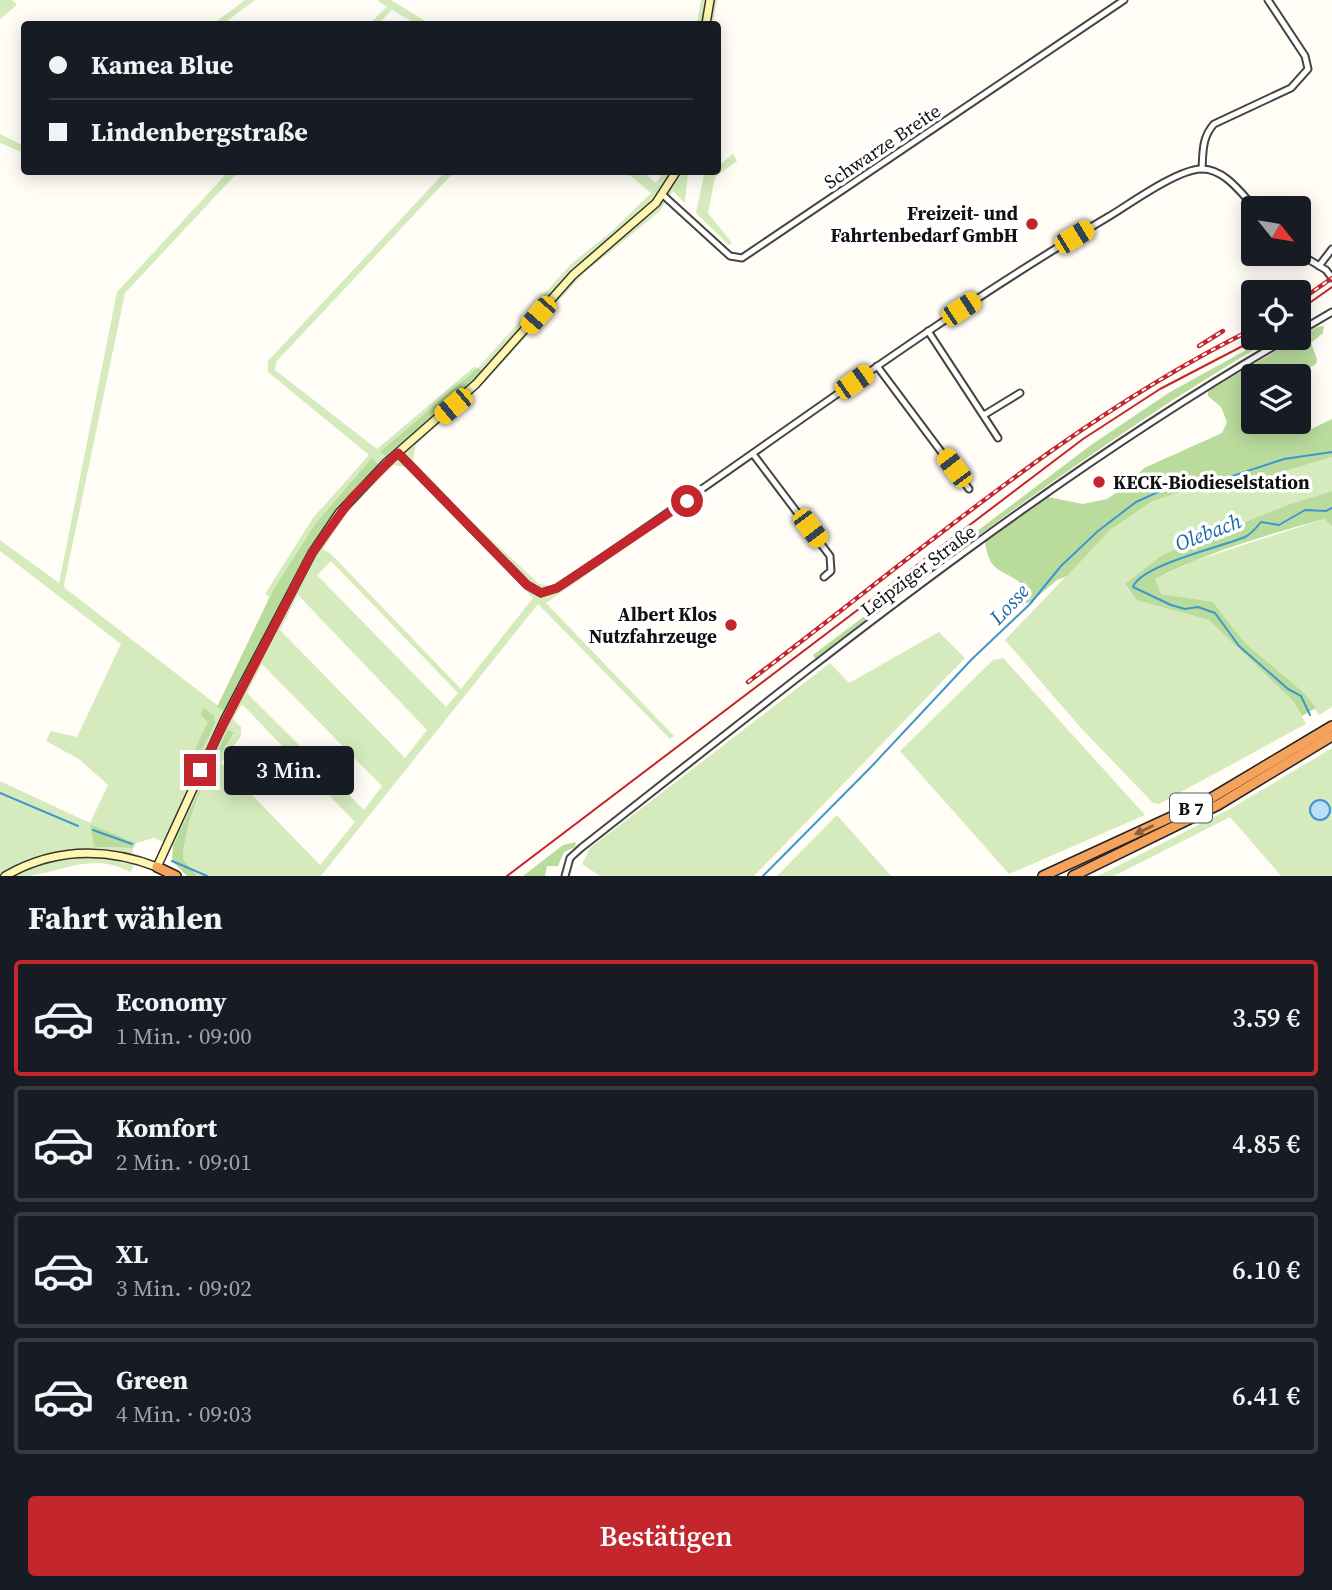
<!DOCTYPE html>
<html lang="de">
<head>
<meta charset="utf-8">
<style>
  :root { --surface:#171b24; --page:#242831; --text:#f1f3f6; --muted:#9ea1a6; --line:#363941; --accent:#c4262e }
  body { margin:0; font-family:"Source Serif 4",serif; background:var(--page); color:var(--text); height:100vh; display:flex; flex-direction:column; font-size:26px; white-space:nowrap }
  * { box-sizing:border-box; margin:0 }
  p { font-size:23px; color:var(--muted) }
  .icon { flex:none; width:38px; height:38px; fill:none; stroke:currentColor; stroke-width:2; stroke-linecap:round; stroke-linejoin:round }
  .map { position:relative; height:876px; overflow:hidden }
  .panel { display:flex; flex-direction:column; background:var(--surface); flex:1 }
  .panel>* { flex:none }
  .guide { position:absolute; left:21px; top:21px; width:700px; height:154px; border-radius:7px; box-shadow:0 4px 18px #0003; display:grid; align-content:center; height:154px; padding:0 28px; background:var(--surface) }
  .needle { width:46px; rotate:120deg }
  .tools { position:absolute; left:1241px; top:196px; display:grid; gap:14px }
  .tools a { display:grid; place-items:center; width:70px; height:70px; border-radius:7px; background:var(--surface); box-shadow:0 4px 18px #0003; font-size:35px }
  .end { position:absolute; width:32px; height:32px; margin:-16px; border:9px solid #c4262e; background:#fff; box-shadow:0 0 0 4px #fff }
  .from { border-radius:50% }
  .bubble { position:absolute; height:49px; border-radius:7px; background:var(--surface); box-shadow:0 4px 18px #0003; font-size:23px; font-weight:600; line-height:49px; text-align:center }
  .car { position:absolute; width:21px; height:42px; margin:-21px -10px; border-radius:9px; box-shadow:0 0 5px 2px #0007; background:linear-gradient(#f5c518 24%,#345 0 40%,#f5c518 0 76%,#345 0 86%,#f5c518 0) }
  .guide b { display:flex; align-items:center; gap:24px; height:66px; font-size:26px }
  .guide b+b { border-top:2px solid var(--line) }
  .guide i { width:18px; height:18px; background:var(--text) }
  ul { padding:0; list-style:none }
  li { display:flex; align-items:center; gap:21px; height:116px; margin:0 14px 10px; padding:0 14px; border:4px solid var(--line); border-radius:7px }
  li div { flex:1 }
  li b { display:block; font-size:26px }
  li em { font-style:normal; font-weight:600 }
  li.selected { border-color:var(--accent) }
  li>.icon { width:63px; height:63px; stroke-width:1.5 }
  h2 { padding:0 28px; font-size:32px; line-height:84px }
  .primary-button { display:flex; gap:14px; margin-top:auto; padding:14px 28px }
  .primary-button a { flex:1; height:80px; border-radius:7px; background:var(--accent); color:#fff; font-size:28px; font-weight:600; line-height:80px; text-align:center }
  .map>svg:first-child { display:block }
  .green { fill:#d5ebbd; fill-rule:evenodd }
  .forest { fill:#b9dc9c }
  .water { fill:#b9e0f7; stroke:#3f96cf; stroke-width:2 }
  .lines { fill:none; stroke-linecap:round; stroke-linejoin:round }
  .stream { stroke:#3f96cf; stroke-width:2 }
  .street-casing { stroke:#444; stroke-width:9 }
  .secondary-casing { stroke:#333; stroke-width:10 }
  .highway-casing { stroke:#222; stroke-width:12 }
  .street { stroke:#fff; stroke-width:5 }
  .secondary { stroke:#fff6b0; stroke-width:7 }
  .highway { stroke:#f5a25d; stroke-width:9 }
  .tram { stroke:#c4262e; stroke-width:2 }
  .rail-casing { stroke:#c4262e; stroke-width:4.5 }
  .rail { stroke:#fff; stroke-width:2; stroke-dasharray:5; stroke-linecap:butt }
  .oneway { fill:#8e613b }
  .route { stroke:#c4262e; stroke-width:9 }
  .poi-dot { fill:#c4262e; stroke:#fff; stroke-width:2.5 }
  .labels { text-anchor:middle; dominant-baseline:central; stroke-width:7; stroke-linejoin:round; paint-order:stroke }
  .shield { fill:#fff; stroke:#585858; stroke-width:2 }
  .shield-label { font-size:18px; font-weight:bold; fill:#111 }
  .street-label { font-size:19px; fill:#111; stroke:#fff }
  .poi-label { font-size:19px; font-weight:bold; fill:#111; stroke:#fff; text-anchor:end }
  .water-label { font-size:21px; font-style:italic; fill:#1768a6; stroke:#fff }
</style>
</head>
<body>
<div class="map">
<svg width="1332" height="876" viewBox="0 0 1332 876">
  <rect width="100%" height="100%" fill="#fffdf5"/>
  <g class="green">
    <path d="M0,0H12L17,5L0,19Z"/>
    <path d="M245,0H255L223,24H213Z"/>
    <path d="M377,0H391L430,24H416L392,10L378,24H369L387,7Z"/>
    <path d="M701,0H717L713,24H697Z"/>
    <path d="M0,134L24,146V153L0,143Z"/>
    <path d="M733,154L737,161L715,177L708,213L732,243L729,245L696,213L704,175L718,172V166Z"/>
    <path d="M228,172H238L125,293L64,585L66,589L225,711L308,552L341,505L377,464L372,459L315,524L269,597L265,594L313,518L369,455L268,372V361L445,172H454L276,362L275,370L377,449L474,367L478,368L570,265L611,232L651,193L626,172H643L656,183L664,172H688L685,203L673,191L659,212L583,274L486,381L416,445L413,460L465,515L539,584L551,586L619,542L625,548L546,603L674,736L670,739L538,604L321,876H197L183,859C186,812 207,773 234,734L229,729L173,846L154,838L136,843L90,824L94,847L133,848L134,866L130,872C93,852 65,871 28,876C19,876 9,876 0,876V781L90,823L108,785L79,759L46,741L51,731L77,737L121,644L0,551V540L59,583L117,292ZM478,369L481,371L442,409L385,456L381,452ZM393,465L406,467L533,598L461,689L331,554L323,549L345,515ZM331,561L458,693L446,707L317,575ZM298,595L427,730L405,758L280,630ZM262,664L382,786L364,810L247,693ZM242,704L355,822L320,865L221,763L241,736V727L233,719Z"/>
    <path d="M1332,457V491L1290,504L1162,555L1125,585L1136,600L1209,620L1293,701L1306,724L1159,804L1153,803L1080,727L1005,640L1110,530L1151,502L1192,488L1272,475Z"/>
    <path d="M1324,519L1332,526V707L1319,715L1302,691L1245,643L1214,603L1161,594L1155,579L1194,561Z"/>
    <path d="M939,632L965,658L754,876H600L582,864L590,848L830,663L849,683Z"/>
    <path d="M1003,658L1145,815L1009,874L900,751L993,660Z"/>
    <path d="M1332,748V876H1281L1230,817L1114,876H1098L1230,809Z"/>
    <path d="M837,815L891,876H777Z"/>
  </g>
  <g class="forest">
    <path d="M1324,326L1323,333L1311,343L1317,359L1316,364L1296,376H1253V422H1293L1298,431L1303,433L1332,419V457L1272,475L1192,488L1151,502L1110,530L1067,576L1057,580L1031,602L1021,604L1022,584C1000,567 990,574 985,542L1048,497L1083,504L1107,499L1127,486L1144,468L1222,433L1227,422L1221,407L1208,396V391L1317,327Z"/>
    <path d="M1268,338H1274C1112,432 964,545 815,659L813,655L1091,445L1170,392Z"/>
    <path d="M478,368L482,371L442,409L385,456L380,452Z"/>
    <path d="M372,458L378,464L341,505L308,552L225,711L217,707L272,592L315,524Z"/>
    <path d="M1332,491V526L1324,519C1267,535 1207,552 1155,579L1161,594L1213,602L1245,643L1302,691L1316,708L1302,716L1293,701L1209,620L1136,600L1125,584L1162,555L1290,504Z"/>
    <path d="M204,708L214,716L215,724L184,785L179,784L208,722L201,715Z"/>
    <path d="M228,729L234,733C208,773 186,811 183,859L197,876H187L172,861L173,846Z"/>
    <path d="M90,824L136,843L133,848L94,847Z"/>
    <path d="M576,842L575,847L564,852L558,866H547L545,876H523L563,845Z"/>
  </g>
  <circle class="water" cx="1320" cy="810" r="10"/>
  <g class="lines">
    <g class="stream">
      <path d="M1310,715L1301,696L1288,689L1239,646L1215,613L1198,607L1185,609L1171,605L1133,587C1141,565 1221,547 1245,537C1251,534 1257,527 1261,522L1279,525L1305,510L1326,511L1332,508"/>
      <path d="M0,793L78,826"/>
      <path d="M93,830L132,844"/>
      <path d="M172,861L207,876"/>
      <path d="M763,876L871,767L972,659L1030,604L1061,566L1098,531L1136,502L1178,483L1214,482L1284,459L1332,452"/>
    </g>
    <defs>
      <g id="street">
        <path d="M1202,169C1203,152 1202,137 1214,124L1291,88L1308,69L1305,56L1268,0"/>
        <path d="M663,195L730,256L742,258L1124,0"/>
        <path d="M1298,253L1326,270L1332,278"/>
        <path d="M1319,266L1332,249"/>
        <path d="M928,331L998,438"/>
        <path d="M1298,332L1332,312"/>
        <path d="M877,366L969,489"/>
        <path d="M984,415L1020,393"/>
        <path d="M398,453L527,585L541,593L557,588C742,466 916,330 1108,217C1130,204 1176,170 1201,169C1224,168 1242,194 1255,208"/>
        <path d="M753,454L830,556L831,571L824,577"/>
        <path d="M565,876L570,858L581,848C809,669 1037,483 1288,338"/>
      </g>
      <g id="secondary">
        <path d="M706,24L710,0"/>
        <path d="M5,876C54,848 105,847 157,867L225,719L312,553L339,513L386,463L476,384L573,275L656,203L676,172"/>
      </g>
      <g id="highway">
        <path d="M157,867L176,876"/>
        <path d="M1043,876L1208,800L1332,726"/>
        <path d="M1073,876L1218,805L1332,736"/>
      </g>
    </defs>
    <use href="#street" class="street-casing"/>
    <use href="#secondary" class="secondary-casing"/>
    <use href="#highway" class="highway-casing"/>
    <use href="#street" class="street"/>
    <use href="#secondary" class="secondary"/>
    <use href="#highway" class="highway"/>
    <g class="tram">
      <path d="M1298,311L1332,287"/>
      <path d="M507,876L1083,439L1160,389L1258,338"/>
    </g>
    <defs>
      <g id="rail">
        <path d="M1298,302L1332,278"/>
        <path d="M1199,346L1223,331"/>
        <path d="M748,682C912,559 1068,420 1253,329"/>
      </g>
    </defs>
    <use href="#rail" class="rail-casing"/>
    <use href="#rail" class="rail"/>
  </g>
  <defs><path id="oneway-solid" d="M-6-.8H1V-3.2L6.5 0L1 3.2V.8H-6Z" transform="scale(1.75)"/></defs>
  <use class="oneway" href="#oneway-solid" transform="translate(1144 830) rotate(155)"/>
  <g class="lines">
    <path class="route" d="M200,770L312,553L352,498L398,453L527,585L541,593L557,588L687,501"/>
  </g>
  <g class="poi-dot">
    <circle cx="1032" cy="224" r="7"/>
    <circle cx="1099" cy="482" r="7"/>
    <circle cx="731" cy="625" r="7"/>
  </g>
  <g class="labels">
    <rect class="shield" x="1170" y="793.5" width="42" height="29" rx="5"/>
    <g class="shield-label">
      <text x="1191" y="808">B 7</text>
    </g>
    <g class="street-label">
      <text transform="translate(882 146) rotate(-34)">Schwarze Breite</text>
      <text transform="translate(918 570) rotate(-37)">Leipziger Straße</text>
    </g>
    <g class="poi-label">
      <text x="1018" y="213">Freizeit- und<tspan x="1018" dy="22">Fahrtenbedarf GmbH</tspan></text>
      <text x="1113" y="482" text-anchor="start">KECK-Biodieselstation</text>
      <text x="717" y="614">Albert Klos<tspan x="717" dy="22">Nutzfahrzeuge</tspan></text>
    </g>
    <g class="water-label">
      <text transform="translate(1208 532) rotate(-21)">Olebach</text>
      <text transform="translate(1009 604) rotate(-47)">Losse</text>
    </g>
  </g>
</svg>
<div class="tools">
<a><svg class="needle" viewBox="-14 -14 28 28"><path d="M0-13l5 13h-10z" fill="#e53935"/><path d="M0 13l5-13h-10z" fill="#9ea1a6"/></svg></a>
<a><svg class="icon" aria-label="locate" viewBox="0 0 24 24"><circle cx="12" cy="12" r="6"/><path d="M12 2v4M12 18v4M2 12h4M18 12h4"/></svg></a>
<a><svg class="icon" aria-label="layers" viewBox="0 0 24 24"><path d="M12 4l9 5-9 5-9-5zM3 14l9 5 9-5"/></svg></a>
</div>
<i class="end from" style="left:687px;top:501px"></i>
<i class="end" style="left:200px;top:770px"></i>
<div class="bubble" style="left:224px;top:746px;width:130px">3 Min.</div>
<i class="car" style="left:1074px;top:237px;rotate:59deg"></i>
<i class="car" style="left:961px;top:309px;rotate:57deg"></i>
<i class="car" style="left:538px;top:315px;rotate:221deg"></i>
<i class="car" style="left:854px;top:382px;rotate:55deg"></i>
<i class="car" style="left:453px;top:406px;rotate:230deg"></i>
<i class="car" style="left:954px;top:468px;rotate:323deg"></i>
<i class="car" style="left:810px;top:528px;rotate:143deg"></i>
<div class="guide">
<b><i class="from"></i>Kamea Blue</b>
<b><i></i>Lindenbergstraße</b>
</div>
</div>
<section class="panel">
<h2>Fahrt wählen</h2>
<ul>
<li class="selected"><svg class="icon" aria-label="car" viewBox="0 0 24 24"><path d="M5 17H2v-5l4-1 3-4h7l3 4 3 1v5h-3M9 17h6M6 11h13"/><circle cx="7" cy="17" r="2"/><circle cx="17" cy="17" r="2"/></svg><div><b>Economy</b><p>1 Min. · 09:00</p></div><em>3.59 €</em></li>
<li><svg class="icon" aria-label="car" viewBox="0 0 24 24"><path d="M5 17H2v-5l4-1 3-4h7l3 4 3 1v5h-3M9 17h6M6 11h13"/><circle cx="7" cy="17" r="2"/><circle cx="17" cy="17" r="2"/></svg><div><b>Komfort</b><p>2 Min. · 09:01</p></div><em>4.85 €</em></li>
<li><svg class="icon" aria-label="car" viewBox="0 0 24 24"><path d="M5 17H2v-5l4-1 3-4h7l3 4 3 1v5h-3M9 17h6M6 11h13"/><circle cx="7" cy="17" r="2"/><circle cx="17" cy="17" r="2"/></svg><div><b>XL</b><p>3 Min. · 09:02</p></div><em>6.10 €</em></li>
<li><svg class="icon" aria-label="car" viewBox="0 0 24 24"><path d="M5 17H2v-5l4-1 3-4h7l3 4 3 1v5h-3M9 17h6M6 11h13"/><circle cx="7" cy="17" r="2"/><circle cx="17" cy="17" r="2"/></svg><div><b>Green</b><p>4 Min. · 09:03</p></div><em>6.41 €</em></li>
</ul>
<div class="primary-button"><a>Bestätigen</a></div>
</section>
</body>
</html>
